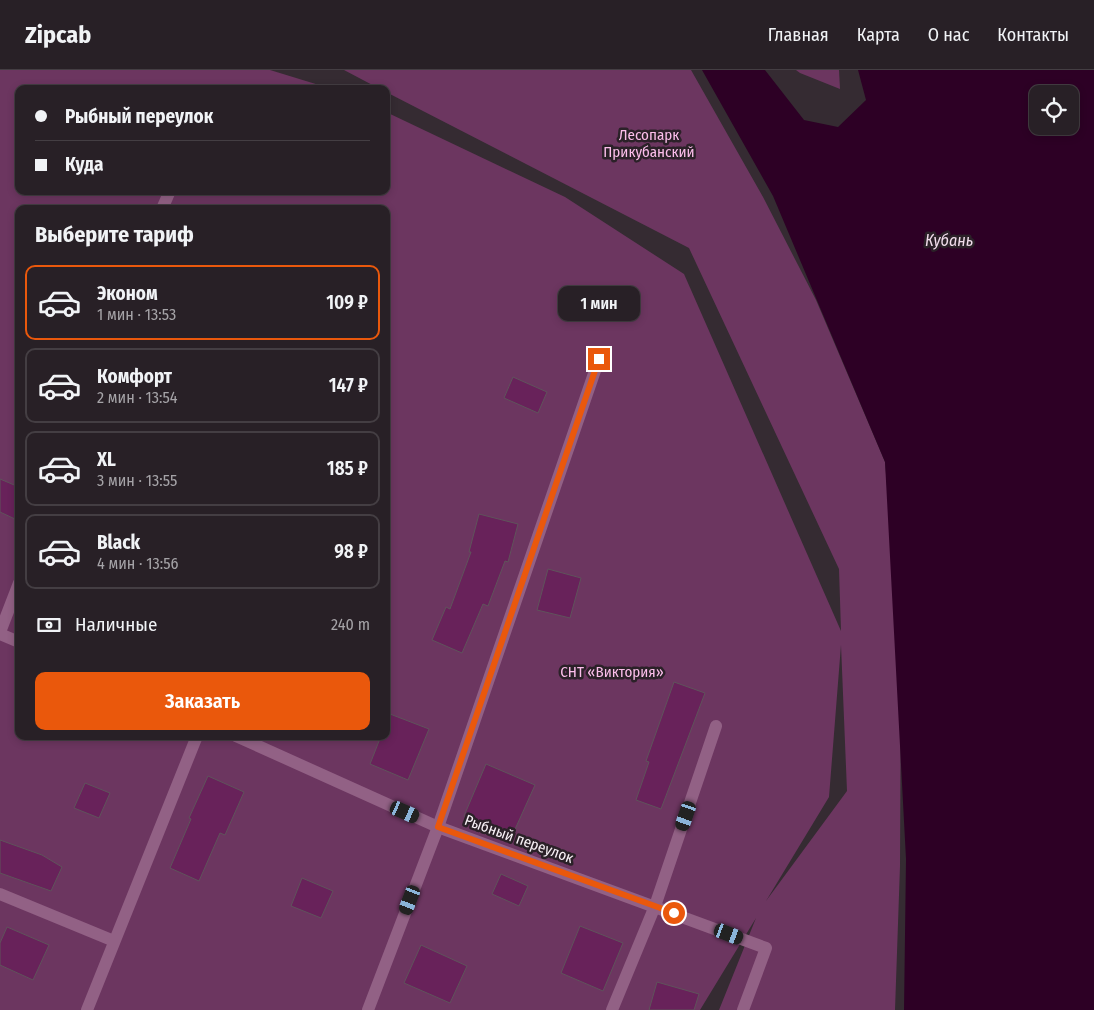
<!DOCTYPE html>
<html lang="ru">
<head>
<meta charset="utf-8">
<style>
  :root { --surface:#282026; --page:#342d32; --text:#f1f3f6; --muted:#a5a3a7; --line:#443e43; --accent:#ea580c }
  body { margin:0; font-family:"Fira Sans Condensed",sans-serif; background:var(--page); color:var(--text); height:100vh; display:flex; flex-direction:column; font-size:19px; white-space:nowrap }
  * { box-sizing:border-box; margin:0 }
  p { font-size:16px; color:var(--muted) }
  .icon { flex:none; width:28px; height:28px; fill:none; stroke:currentColor; stroke-width:2; stroke-linecap:round; stroke-linejoin:round }
  .map { position:relative; flex:1; overflow:hidden }
  .sheet { position:absolute; left:15px; top:135px; width:375px; height:535px; display:flex; flex-direction:column; background:var(--surface); border-radius:10px; box-shadow:0 2px 8px #0003,0 0 0 1px var(--line) }
  .sheet>* { flex:none }
  .top-card { position:absolute; left:15px; top:15px; width:375px; height:110px; border-radius:10px; box-shadow:0 2px 8px #0003,0 0 0 1px var(--line); display:grid; align-content:center; height:110px; padding:0 20px; background:var(--surface) }
  .tools { position:absolute; left:1029px; top:15px; display:grid; gap:10px }
  .tools a { display:grid; place-items:center; width:50px; height:50px; border-radius:10px; background:var(--surface); box-shadow:0 2px 8px #0003,0 0 0 1px var(--line); font-size:25px }
  .end { position:absolute; width:22px; height:22px; margin:-11px; border:6px solid #ea580c; background:#fff; box-shadow:0 0 0 2px #fff }
  .from { border-radius:50% }
  .bubble { position:absolute; height:35px; border-radius:10px; background:var(--surface); box-shadow:0 2px 8px #0003,0 0 0 1px var(--line); font-size:16px; font-weight:600; line-height:35px; text-align:center }
  .car { position:absolute; width:15px; height:30px; margin:-15px -8px; border-radius:6px; box-shadow:0 0 4px 1px #0007; background:linear-gradient(#222 24%,#8ab4d8 0 40%,#222 0 76%,#8ab4d8 0 86%,#222 0) }
  .top-card b { display:flex; align-items:center; gap:18px; height:48px; font-size:19px }
  .top-card b+b { border-top:1px solid var(--line) }
  .top-card i { width:12px; height:12px; background:var(--text) }
  ul { padding:0; list-style:none }
  li { display:flex; align-items:center; gap:15px; height:75px; margin:0 10px 8px; padding:0 10px; border:2px solid var(--line); border-radius:10px }
  li div { flex:1 }
  li b { display:block; font-size:19px }
  li em { font-style:normal; font-weight:600 }
  li.current { border-color:var(--accent) }
  li>.icon { width:45px; height:45px; stroke-width:1.5 }
  h2 { padding:0 20px; font-size:22px; line-height:60px }
  .pay { display:flex; align-items:center; gap:12px; height:55px; padding:0 20px; font-size:19px }
  .pay p { margin-inline-start:auto }
  .action { display:flex; gap:10px; margin-top:auto; padding:10px 20px }
  .action a { flex:1; height:58px; border-radius:10px; background:var(--accent); color:#fff; font-size:20px; font-weight:600; line-height:58px; text-align:center }
  header { display:flex; align-items:center; gap:30px; box-sizing:border-box; height:70px; padding:0 25px; background:var(--surface); border-bottom:1px solid var(--line) }
  header strong { font-size:24px }
  nav { display:flex; gap:28px; margin-inline-start:auto; font-size:18px }
  .map>svg:first-child { display:block }
  .green { fill:#6c3660; fill-rule:evenodd }
  .water { fill:#2d0025; fill-rule:evenodd }
  .building { fill:#68225a; stroke:#5f535b }
  .lines { fill:none; stroke-linecap:round; stroke-linejoin:round }
  .service { stroke:#926185; stroke-width:12 }
  .route { stroke:#ea580c; stroke-width:6 }
  .labels { text-anchor:middle; dominant-baseline:central; stroke-width:5; stroke-linejoin:round; paint-order:stroke }
  .park-label { font-size:15px; fill:#fcbeeb; stroke:#2b2128 }
  .street-label { font-size:15px; fill:#f9f2f7; stroke:#2b2128 }
  .water-label { font-size:16px; font-style:italic; fill:#f2ddec; stroke:#2b2128 }
</style>
</head>
<body>
<header>
<strong>Zipcab</strong>
<nav><a>Главная</a><a>Карта</a><a>О нас</a><a>Контакты</a></nav>
</header>
<div class="map">
<svg width="1094" height="940" viewBox="0 0 1094 940">
  <rect width="100%" height="100%" fill="#352b32"/>
  <g class="green">
    <path d="M0,0H270L332,19H19V121H386V42L565,127L684,204L841,561L839,499L689,178L386,22V19H380L344,0H691L763,127L816,230L885,392L901,585L900,796L895,940H719L756,848L700,940H0ZM19,139H386V666H19ZM841,575L847,721L766,831L829,727Z"/>
    <path d="M796,0H839L840,19L800,3Z"/>
  </g>
  <path class="water" d="M702,0H765L804,50L838,57L866,30L858,0H1094V940H904L906,789L885,392L773,126ZM1038,24H1070V56H1038Z"/>
  <g class="building">
    <path d="M513,307L547,322L538,343L504,328Z"/>
    <path d="M0,409L19,417V440L15,449L0,442Z"/>
    <path d="M479,444L518,454L508,492L505,491L488,536L483,534L462,583L432,570L446,537L450,539L471,482H469Z"/>
    <path d="M548,499L581,508L570,548L537,540Z"/>
    <path d="M674,612L705,623L661,739L636,730L649,692L646,691Z"/>
    <path d="M390,644L429,659L408,710L370,694L381,666H386V653Z"/>
    <path d="M486,694L535,715L512,766L464,746Z"/>
    <path d="M208,706L244,722L225,765L220,763L199,811L170,798L191,749L189,748Z"/>
    <path d="M85,713L110,723L99,748L74,738Z"/>
    <path d="M0,770L42,785L62,797L51,821L0,803Z"/>
    <path d="M501,804L528,816L519,836L492,824Z"/>
    <path d="M302,808L333,821L321,848L291,836Z"/>
    <path d="M580,856L623,873L603,921L561,903Z"/>
    <path d="M7,857L49,875L33,910L0,895V873Z"/>
    <path d="M421,875L467,896L450,933L404,913Z"/>
    <path d="M657,912L699,924L694,940H649Z"/>
  </g>
  <g class="lines">
    <g class="service">
      <path d="M162,139L169,123"/>
      <path d="M0,562L19,513"/>
      <path d="M0,564L19,572"/>
      <path d="M236,666L438,757L766,878L743,940"/>
      <path d="M0,824L114,871"/>
      <path d="M87,940L197,666"/>
      <path d="M368,940L438,757L599,289"/>
      <path d="M612,940L655,836L716,656"/>
    </g>
  </g>
  <g class="lines">
    <path class="route" d="M599,289L438,757L674,843"/>
  </g>
  <g class="labels">
    <g class="park-label">
      <text x="649" y="65">Лесопарк<tspan x="649" dy="17">Прикубанский</tspan></text>
      <text x="612" y="602">СНТ «Виктория»</text>
    </g>
    <g class="street-label">
      <text transform="translate(519 769) rotate(20)">Рыбный переулок</text>
    </g>
    <g class="water-label">
      <text x="949" y="170">Кубань</text>
    </g>
  </g>
</svg>
<div class="tools">
<a><svg class="icon" aria-label="locate" viewBox="0 0 24 24"><circle cx="12" cy="12" r="6"/><path d="M12 2v4M12 18v4M2 12h4M18 12h4"/></svg></a>
</div>
<i class="end from" style="left:674px;top:843px"></i>
<i class="end" style="left:599px;top:289px"></i>
<div class="bubble" style="left:558px;top:216px;width:82px">1 мин</div>
<i class="car" style="left:405px;top:742px;rotate:114deg"></i>
<i class="car" style="left:686px;top:746px;rotate:199deg"></i>
<i class="car" style="left:410px;top:830px;rotate:201deg"></i>
<i class="car" style="left:729px;top:864px;rotate:111deg"></i>
<div class="top-card">
<b><i class="from"></i>Рыбный переулок</b>
<b><i></i>Куда</b>
</div>
<section class="sheet">
<h2>Выберите тариф</h2>
<ul>
<li class="current"><svg class="icon" aria-label="car" viewBox="0 0 24 24"><path d="M5 17H2v-5l4-1 3-4h7l3 4 3 1v5h-3M9 17h6M6 11h13"/><circle cx="7" cy="17" r="2"/><circle cx="17" cy="17" r="2"/></svg><div><b>Эконом</b><p>1 мин · 13:53</p></div><em>109 ₽</em></li>
<li><svg class="icon" aria-label="car" viewBox="0 0 24 24"><path d="M5 17H2v-5l4-1 3-4h7l3 4 3 1v5h-3M9 17h6M6 11h13"/><circle cx="7" cy="17" r="2"/><circle cx="17" cy="17" r="2"/></svg><div><b>Комфорт</b><p>2 мин · 13:54</p></div><em>147 ₽</em></li>
<li><svg class="icon" aria-label="car" viewBox="0 0 24 24"><path d="M5 17H2v-5l4-1 3-4h7l3 4 3 1v5h-3M9 17h6M6 11h13"/><circle cx="7" cy="17" r="2"/><circle cx="17" cy="17" r="2"/></svg><div><b>XL</b><p>3 мин · 13:55</p></div><em>185 ₽</em></li>
<li><svg class="icon" aria-label="car" viewBox="0 0 24 24"><path d="M5 17H2v-5l4-1 3-4h7l3 4 3 1v5h-3M9 17h6M6 11h13"/><circle cx="7" cy="17" r="2"/><circle cx="17" cy="17" r="2"/></svg><div><b>Black</b><p>4 мин · 13:56</p></div><em>98 ₽</em></li>
</ul>
<div class="pay"><svg class="icon" aria-label="cash" viewBox="0 0 24 24"><path d="M3 7h18v10H3z"/><circle cx="12" cy="12" r="2"/></svg>Наличные<p>240 m</p></div>
<div class="action"><a>Заказать</a></div>
</section>
</div>
</body>
</html>
